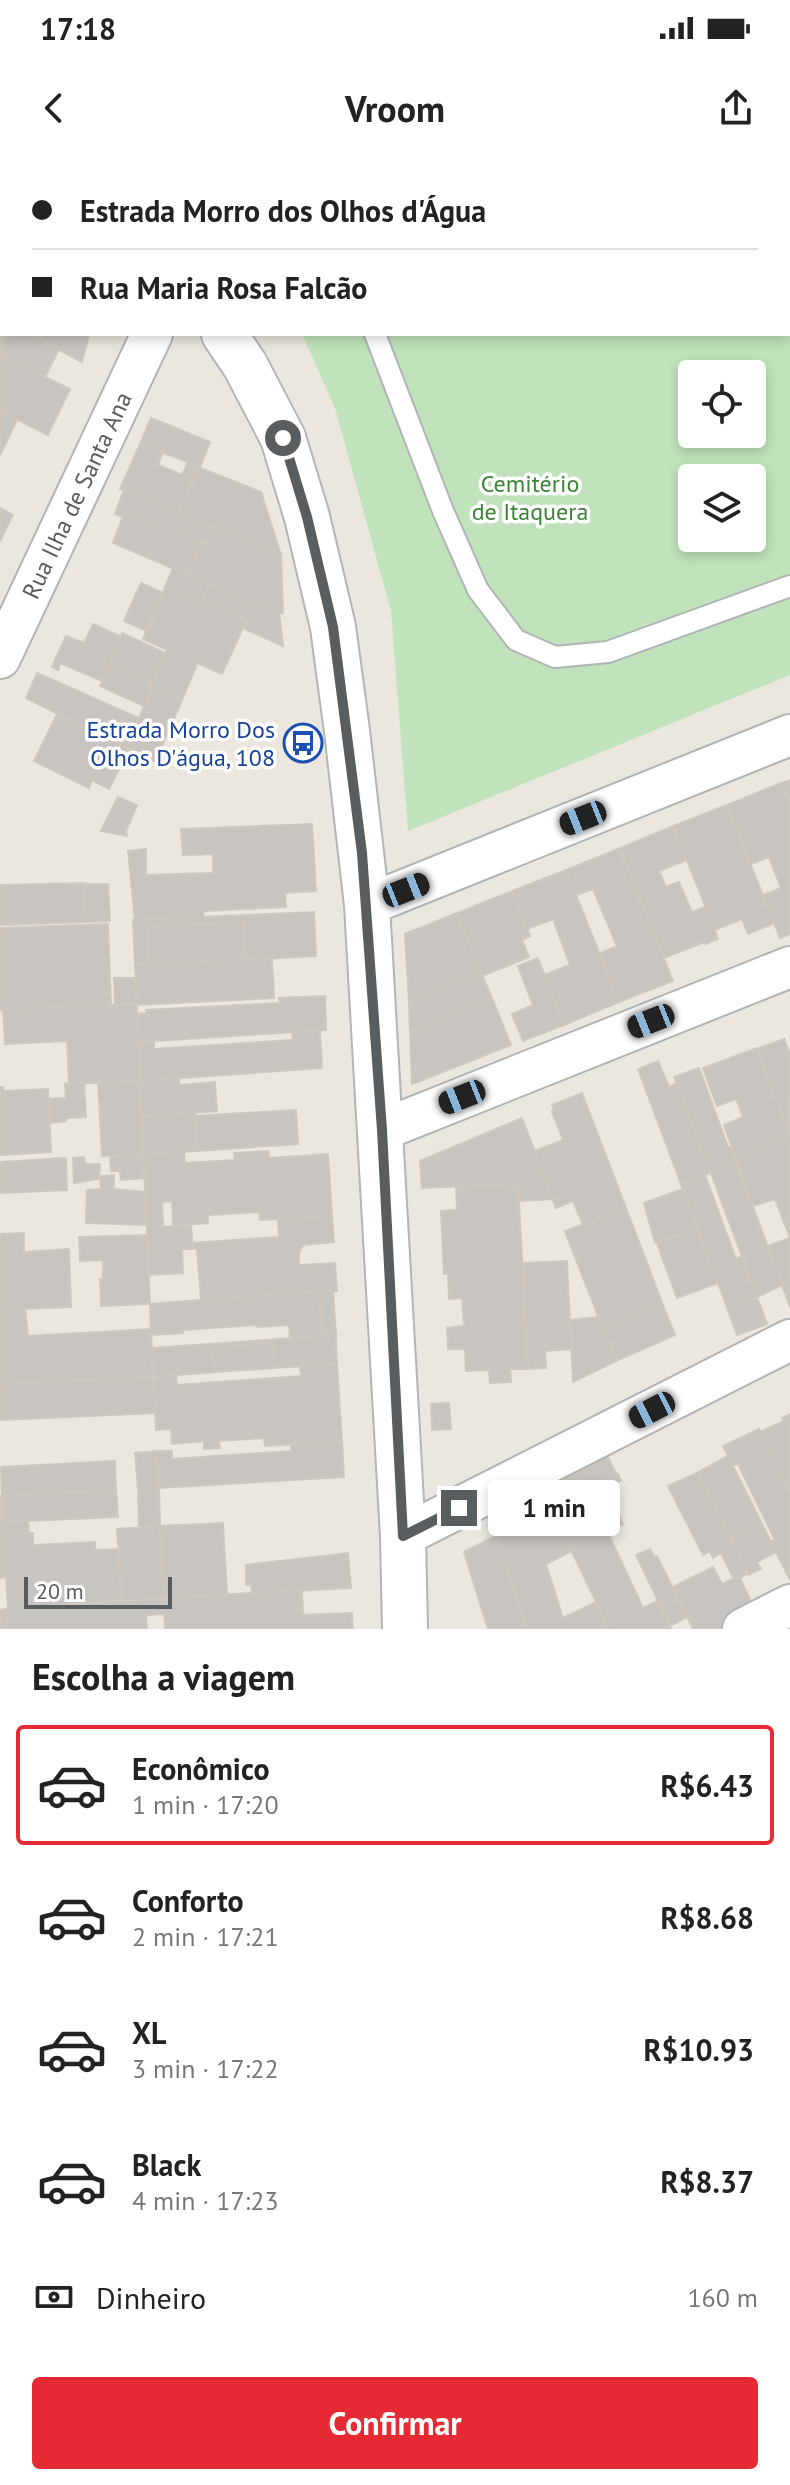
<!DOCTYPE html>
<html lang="pt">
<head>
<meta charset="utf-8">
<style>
  :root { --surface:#fff; --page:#f6f6f6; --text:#222; --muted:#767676; --line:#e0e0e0; --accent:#e62a34 }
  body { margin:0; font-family:"PT Sans",sans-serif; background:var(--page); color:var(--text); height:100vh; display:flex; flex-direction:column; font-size:30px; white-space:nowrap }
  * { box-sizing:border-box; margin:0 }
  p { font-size:26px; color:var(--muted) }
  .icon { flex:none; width:44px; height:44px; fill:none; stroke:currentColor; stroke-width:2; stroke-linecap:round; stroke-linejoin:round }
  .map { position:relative; height:1469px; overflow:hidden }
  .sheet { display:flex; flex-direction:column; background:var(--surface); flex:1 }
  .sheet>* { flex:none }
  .guide { position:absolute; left:0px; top:0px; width:790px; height:176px; box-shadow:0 4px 12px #0003; display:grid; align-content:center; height:176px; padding:0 32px; background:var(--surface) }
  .buttons { position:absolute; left:678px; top:200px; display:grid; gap:16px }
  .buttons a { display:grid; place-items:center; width:88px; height:88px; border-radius:8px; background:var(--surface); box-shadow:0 4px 12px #0003; font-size:40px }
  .scale { position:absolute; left:24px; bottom:20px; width:148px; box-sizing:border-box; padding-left:8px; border:4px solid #585d60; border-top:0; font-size:22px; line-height:28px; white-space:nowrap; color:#585d60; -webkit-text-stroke:6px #fff; paint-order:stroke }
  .end { position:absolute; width:36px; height:36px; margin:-18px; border:10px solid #585d60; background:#fff; box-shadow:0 0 0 4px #fff }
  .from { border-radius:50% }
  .bubble { position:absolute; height:56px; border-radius:8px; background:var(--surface); box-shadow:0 4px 12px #0003; font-size:26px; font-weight:800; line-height:56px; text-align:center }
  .car { position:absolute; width:24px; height:48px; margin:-24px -12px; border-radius:10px; box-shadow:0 0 6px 2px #0007; background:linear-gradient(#222 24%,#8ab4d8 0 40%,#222 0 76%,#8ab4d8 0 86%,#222 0) }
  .guide b { display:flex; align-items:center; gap:28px; height:76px; font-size:30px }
  .guide b+b { border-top:2px solid var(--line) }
  .guide i { width:20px; height:20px; background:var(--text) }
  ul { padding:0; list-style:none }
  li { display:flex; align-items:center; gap:24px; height:120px; margin:0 16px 12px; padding:0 16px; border:4px solid transparent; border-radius:8px }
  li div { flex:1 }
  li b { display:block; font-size:30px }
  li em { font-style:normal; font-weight:800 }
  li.active { border-color:var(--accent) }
  li>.icon { width:72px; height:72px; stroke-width:1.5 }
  h2 { padding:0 32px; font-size:36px; line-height:96px }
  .pay { display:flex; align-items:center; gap:20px; height:88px; padding:0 32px; font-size:30px }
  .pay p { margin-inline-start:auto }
  .cta { display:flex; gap:16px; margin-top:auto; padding:16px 32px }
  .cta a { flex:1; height:92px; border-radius:8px; background:var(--accent); color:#fff; font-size:32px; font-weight:800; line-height:92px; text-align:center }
  .status { display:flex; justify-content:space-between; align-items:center; height:56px; padding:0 40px; background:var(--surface); direction:ltr }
  .status svg { height:22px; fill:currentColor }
  header { display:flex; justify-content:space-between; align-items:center; height:104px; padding:0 32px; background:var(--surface); font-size:36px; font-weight:800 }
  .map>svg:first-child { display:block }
  .green { fill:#c0e3bb; fill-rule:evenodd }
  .building { fill:#c8c4bf; stroke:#d0c8be; stroke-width:2 }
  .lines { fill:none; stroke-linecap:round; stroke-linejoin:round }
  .service-casing { stroke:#b0b4b7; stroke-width:24 }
  .minor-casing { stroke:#b0b4b7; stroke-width:44 }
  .secondary-casing { stroke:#b1b6ba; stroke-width:48 }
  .service { stroke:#fff; stroke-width:20 }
  .minor { stroke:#fff; stroke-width:40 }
  .secondary { stroke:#fff; stroke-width:44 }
  .route { stroke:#585d60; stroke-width:10 }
  .labels { text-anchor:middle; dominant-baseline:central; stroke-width:7; stroke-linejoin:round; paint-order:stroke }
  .park-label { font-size:24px; fill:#3b8335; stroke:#fff }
  .street-label { font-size:24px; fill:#585d60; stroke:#fff }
  .transit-label { font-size:24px; fill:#164399; stroke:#fff; text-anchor:end }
</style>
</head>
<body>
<div class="status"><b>17:18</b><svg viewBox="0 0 49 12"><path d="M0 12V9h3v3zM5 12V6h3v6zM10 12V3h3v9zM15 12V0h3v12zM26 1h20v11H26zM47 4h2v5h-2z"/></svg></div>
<header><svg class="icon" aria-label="back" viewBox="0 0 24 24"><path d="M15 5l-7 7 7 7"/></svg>Vroom<svg class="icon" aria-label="share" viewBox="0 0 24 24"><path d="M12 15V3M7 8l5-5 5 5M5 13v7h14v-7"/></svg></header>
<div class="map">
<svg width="790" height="1469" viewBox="0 0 790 1469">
  <rect width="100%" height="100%" fill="#ebe7df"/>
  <path class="green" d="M188,0H790V515L408,671L391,451L335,248L302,174H788V2H190ZM692,214H752V274H692ZM692,318H752V378H692Z"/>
  <g class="building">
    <path d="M0,0H36L37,2H2V39L0,41Z"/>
    <path d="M0,67L2,68V101L0,100Z"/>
    <path d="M0,100L2,101V160L0,159Z"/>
    <path d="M0,159L2,160V174H29L59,189L45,217L0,195Z"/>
    <path d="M29,174H86L89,175L82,202Z"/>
    <path d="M0,195L70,229L48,275L0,251Z"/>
    <path d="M0,251L17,260L0,295Z"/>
    <path d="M151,258L210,282L200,307L140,284Z"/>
    <path d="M140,284L163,292L158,305L182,315L188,302L198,307L179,353L120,329Z"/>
    <path d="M198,307L261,332L281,395L179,353Z"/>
    <path d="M124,330L212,367L206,384L125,351L123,357L115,354Z"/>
    <path d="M0,348L13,355L0,381Z"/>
    <path d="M125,351L202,382L186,414L113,383Z"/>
    <path d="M212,367L281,395L283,453L279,454L186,414L202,382L206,384Z"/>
    <path d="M173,408L209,424L202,442L165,427Z"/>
    <path d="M141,423L163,433L146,471L124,461Z"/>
    <path d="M209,424L279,454L283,486L243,468L247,459L202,442Z"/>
    <path d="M165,427L247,459L222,514L143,479Z"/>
    <path d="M93,464L122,477L102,521L60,503L58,510L52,507L66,476L84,483Z"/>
    <path d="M122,473L165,493L152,523L109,505Z"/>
    <path d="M167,489L198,502L182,540L150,527Z"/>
    <path d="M109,505L152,523L150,527L152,528L144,546L100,526Z"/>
    <path d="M37,513L139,558L126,588L26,538Z"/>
    <path d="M153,526L182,540L155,602L126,588Z"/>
    <path d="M57,554L129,589L109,629L92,620L89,628L34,601Z"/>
    <path d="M790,620V645L781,623Z"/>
    <path d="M781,623L790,645V774L780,778L763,735L781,728L769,697L751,704L727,645Z"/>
    <path d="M118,637L137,645L126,671L127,676L101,671Z"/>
    <path d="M727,645L774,763L748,774L742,759L715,770L673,666Z"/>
    <path d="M312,664L316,731L285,733L286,747L204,751L203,757L135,760L128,691L146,689V715L213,713V694L183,695L181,669Z"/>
    <path d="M673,666L687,700L659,711L666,727L679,722L692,752L706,746L718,779L705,784L704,782L664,798L620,688Z"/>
    <path d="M620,688L673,821L619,842L600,793L617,786L593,729L576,735L566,710Z"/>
    <path d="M566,710L619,842L564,865L544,815L570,805L553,759L527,769L512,731Z"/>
    <path d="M85,723L86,762L0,765V725Z"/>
    <path d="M85,724H108L110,761L86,762Z"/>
    <path d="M512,731L530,776L522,780L529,797L482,816L457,753Z"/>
    <path d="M314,752L316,796L246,800L244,762L148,767L150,804H135L133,760Z"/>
    <path d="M457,753L481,812L409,842L405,774Z"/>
    <path d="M244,762L246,800L150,804L148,767Z"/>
    <path d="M108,764L111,846L0,850V768Z"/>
    <path d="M272,798L274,838L137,845L135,804Z"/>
    <path d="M538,798L564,865L523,881L512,854L533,845L518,806Z"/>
    <path d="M481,812L492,838L410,873L409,842Z"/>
    <path d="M114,818H135L137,844L115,845Z"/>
    <path d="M325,836L326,870L138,882L137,854L147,853L146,850L280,843L279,838Z"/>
    <path d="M492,838L511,885L412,924L410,873Z"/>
    <path d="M137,844L140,921L69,924L67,881L5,884L3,849Z"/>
    <path d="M320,870L322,908L140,921L138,882L154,881V889L293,880L292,872Z"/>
    <path d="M784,879L790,894L789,974L757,889Z"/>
    <path d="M757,888L790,978L736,998L724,965L743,957L736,939L717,946L703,908Z"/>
    <path d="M658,901L669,927L676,923L711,1013L681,1024L638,909Z"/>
    <path d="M699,908L728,987H732L737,1004L711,1013L674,917Z"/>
    <path d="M179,918V925L215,922L217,951L142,956L140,921Z"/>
    <path d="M140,921L143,994L102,996L98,922Z"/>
    <path d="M84,923L86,957L66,958V961L50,963L49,939L66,938L65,924Z"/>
    <path d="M0,927H3L4,931L48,929L51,992L0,995Z"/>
    <path d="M582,933L626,1048L583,1065L573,1041L556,1048L534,991L563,980L552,952L554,951L552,945Z"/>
    <path d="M296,950L298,984L197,991L195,956Z"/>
    <path d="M195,952L197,991L143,994L142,956Z"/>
    <path d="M522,958L553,1039L520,1041L518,1024L422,1028L420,1001Z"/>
    <path d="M790,978V1122L782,1125L767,1086L790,1078L775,1039L753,1046L736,998Z"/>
    <path d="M268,991L269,998L328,994L332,1056L260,1060L259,1052L208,1055V1063L173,1066L172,1041L162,1042L163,1066L147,1068L143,994L184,992L185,1003L235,1000L234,993Z"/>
    <path d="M143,994L145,1018L121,1020L120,1011H111L110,996Z"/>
    <path d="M84,997L85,1004H100L99,1019L74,1023L73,998Z"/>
    <path d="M66,998L67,1030L0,1033V1002Z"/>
    <path d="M737,1004L782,1125L757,1137L711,1013Z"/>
    <path d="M114,1015V1029L145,1032L146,1065L86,1063L87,1030L101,1029L100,1016Z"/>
    <path d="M705,1015L736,1099L741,1096L757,1137L728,1150L681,1024Z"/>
    <path d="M518,1024L528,1209H510L511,1222L490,1223L489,1210L466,1211L465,1189H448L447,1168L464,1166L462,1138L449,1139L448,1114H444L441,1051L457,1050L456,1027Z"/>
    <path d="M683,1029L697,1068L655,1083L644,1043Z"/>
    <path d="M626,1048L663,1145L603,1169L565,1071Z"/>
    <path d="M332,1056L334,1082L303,1085L299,1093V1105L335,1103L337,1131L201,1140L197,1089H193L192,1083L279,1077L278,1059Z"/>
    <path d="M191,1065L193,1089H182L183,1113L149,1115L147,1068Z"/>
    <path d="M697,1068L718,1123L677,1138L657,1083Z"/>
    <path d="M24,1073V1092L69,1089L71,1147L0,1150V1074Z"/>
    <path d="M147,1075L150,1144L101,1146L100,1119L103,1120V1100L80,1101L79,1077Z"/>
    <path d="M567,1101L571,1189L545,1191L546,1208L528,1209L523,1103Z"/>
    <path d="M790,1122V1147L782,1125Z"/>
    <path d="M333,1130L336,1175L323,1176L319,1131Z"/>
    <path d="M319,1131L323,1176L290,1178L289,1165L257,1167L256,1165L182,1170L183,1173L151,1175L150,1144Z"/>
    <path d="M757,1137L767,1164L737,1175L728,1150Z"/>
    <path d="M663,1145L675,1175L616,1201L603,1169Z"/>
    <path d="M25,1149L28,1176L151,1169L153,1217L0,1224V1150Z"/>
    <path d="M599,1157L616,1201L573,1222L570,1160Z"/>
    <path d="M336,1175L337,1204L275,1208L273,1183L213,1187L215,1212L153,1217L152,1188Z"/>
    <path d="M273,1183L275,1208L215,1212L213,1187Z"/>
    <path d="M337,1204L342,1281L265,1286L264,1278L219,1281L220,1288L204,1289V1281L172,1284L171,1269L156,1270L153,1217L176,1215L177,1225L301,1216L300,1206Z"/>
    <path d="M153,1217L155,1253L0,1260V1224Z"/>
    <path d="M449,1243L451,1269L432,1270L431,1244Z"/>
    <path d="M790,1254V1333L760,1272L784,1261L782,1258Z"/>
    <path d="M759,1269L790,1333V1420L771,1382L775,1380L738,1304L733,1305L723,1286Z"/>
    <path d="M342,1281L344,1317L159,1328L157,1291H172V1299L291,1291V1284Z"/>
    <path d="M157,1291L159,1328L138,1329L135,1293Z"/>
    <path d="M607,1296L617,1315L551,1348L542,1329Z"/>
    <path d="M728,1296L761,1362L730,1378L697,1313Z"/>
    <path d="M115,1301L116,1330L2,1336L1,1307Z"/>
    <path d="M697,1313L748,1413L739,1418L734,1419L721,1393L713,1398L710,1391L703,1395L668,1326Z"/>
    <path d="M618,1314L621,1321L605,1329L623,1364L607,1371L643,1448L657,1441L671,1469H609L551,1348Z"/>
    <path d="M159,1328L160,1366L139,1367L138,1329Z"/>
    <path d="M116,1330L118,1357L3,1362L2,1336Z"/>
    <path d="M0,1336H2L3,1362L28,1361L29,1373L0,1374Z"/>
    <path d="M551,1348L572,1391L546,1404L563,1458L596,1442L609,1469H527L497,1375Z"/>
    <path d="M761,1362L776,1392L757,1402L761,1409L748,1415L730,1378Z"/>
    <path d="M223,1363L227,1435L163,1438L160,1366Z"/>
    <path d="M160,1366L163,1438L122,1441L117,1369Z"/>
    <path d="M33,1373V1385L95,1382V1390L118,1389L122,1441L8,1449L6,1417L0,1418V1374Z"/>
    <path d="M497,1375L527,1469H488L464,1392Z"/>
    <path d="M650,1389L654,1397L657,1396L687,1457L670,1466L636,1395Z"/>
    <path d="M348,1393L351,1428L252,1433L251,1425H246V1405Z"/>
    <path d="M713,1407L722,1424L739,1416L756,1452L719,1469H693L673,1427Z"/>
    <path d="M302,1430L303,1455L352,1453L353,1469H165L163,1438Z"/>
    <path d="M163,1438L164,1454L146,1455L147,1469H7L6,1449Z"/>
    <path d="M6,1449L7,1469H0V1450Z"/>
  </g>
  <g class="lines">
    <defs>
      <g id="service">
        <path d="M315,0L316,2"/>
        <path d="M375,174L443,351L478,430L516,480L555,497L608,492L790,426"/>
      </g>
      <g id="minor">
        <path id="s1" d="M0,498L152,174"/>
        <path d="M367,745L790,575"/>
        <path d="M382,970L790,807"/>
        <path d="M403,1376L790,1180"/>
        <path d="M743,1469L790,1445"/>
      </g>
      <g id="secondary">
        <path d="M97,0L99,2"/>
        <path d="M224,174L245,205L283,278L307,357L333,467L347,571L367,745L403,1376L405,1469"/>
      </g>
    </defs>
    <use href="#service" class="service-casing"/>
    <use href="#minor" class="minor-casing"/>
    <use href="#secondary" class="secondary-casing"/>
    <use href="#service" class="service"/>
    <use href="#minor" class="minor"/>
    <use href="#secondary" class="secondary"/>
  </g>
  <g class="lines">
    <path class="route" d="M283,278L307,357L333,467L362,693L382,970L403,1376L459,1348"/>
  </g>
  <defs>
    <symbol id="bus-ring" viewBox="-11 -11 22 22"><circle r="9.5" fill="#fff" stroke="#1a4fb4" stroke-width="1.5"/><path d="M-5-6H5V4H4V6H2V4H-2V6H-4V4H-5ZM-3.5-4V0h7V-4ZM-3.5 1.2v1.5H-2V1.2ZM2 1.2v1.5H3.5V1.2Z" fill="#1a4fb4"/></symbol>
  </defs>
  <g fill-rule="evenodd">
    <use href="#bus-ring" x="281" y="561" width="44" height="44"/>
  </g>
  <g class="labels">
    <g class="park-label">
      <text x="530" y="323">Cemitério<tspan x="530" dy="28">de Itaquera</tspan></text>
    </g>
    <g class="street-label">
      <text stroke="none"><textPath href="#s1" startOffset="180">Rua Ilha de Santa Ana</textPath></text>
    </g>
    <g class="transit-label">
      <text x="275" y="569">Estrada Morro Dos<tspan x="275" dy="28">Olhos D'água, 108</tspan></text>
    </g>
  </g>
</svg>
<div class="buttons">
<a><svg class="icon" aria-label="locate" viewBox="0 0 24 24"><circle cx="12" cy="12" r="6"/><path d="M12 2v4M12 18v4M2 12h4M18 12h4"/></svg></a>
<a><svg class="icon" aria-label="layers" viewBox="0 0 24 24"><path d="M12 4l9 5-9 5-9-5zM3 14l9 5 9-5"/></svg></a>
</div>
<div class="scale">20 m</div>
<i class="end from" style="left:283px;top:278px"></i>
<i class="end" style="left:459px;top:1348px"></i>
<div class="bubble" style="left:488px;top:1320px;width:132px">1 min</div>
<i class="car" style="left:583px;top:658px;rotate:248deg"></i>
<i class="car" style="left:406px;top:730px;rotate:68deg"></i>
<i class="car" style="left:651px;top:861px;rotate:248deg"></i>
<i class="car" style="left:462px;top:937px;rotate:248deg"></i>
<i class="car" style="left:652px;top:1250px;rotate:243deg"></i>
<div class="guide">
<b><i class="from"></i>Estrada Morro dos Olhos d'Água</b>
<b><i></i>Rua Maria Rosa Falcão</b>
</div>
</div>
<section class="sheet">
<h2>Escolha a viagem</h2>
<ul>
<li class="active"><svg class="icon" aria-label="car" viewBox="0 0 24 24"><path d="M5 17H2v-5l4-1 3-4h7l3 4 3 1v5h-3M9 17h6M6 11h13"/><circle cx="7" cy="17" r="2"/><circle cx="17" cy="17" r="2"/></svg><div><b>Econômico</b><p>1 min · 17:20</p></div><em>R$6.43</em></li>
<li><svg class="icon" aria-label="car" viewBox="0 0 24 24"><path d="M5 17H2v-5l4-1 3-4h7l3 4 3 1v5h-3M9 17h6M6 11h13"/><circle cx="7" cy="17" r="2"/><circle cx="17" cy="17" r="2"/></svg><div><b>Conforto</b><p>2 min · 17:21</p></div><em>R$8.68</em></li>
<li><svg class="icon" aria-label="car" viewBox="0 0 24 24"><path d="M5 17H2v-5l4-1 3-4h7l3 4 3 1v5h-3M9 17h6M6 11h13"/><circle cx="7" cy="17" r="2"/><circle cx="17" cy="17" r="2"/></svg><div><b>XL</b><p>3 min · 17:22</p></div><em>R$10.93</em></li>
<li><svg class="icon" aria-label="car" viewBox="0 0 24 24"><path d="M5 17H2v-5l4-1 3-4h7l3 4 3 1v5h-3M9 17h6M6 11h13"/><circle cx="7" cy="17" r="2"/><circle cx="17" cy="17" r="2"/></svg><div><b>Black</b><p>4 min · 17:23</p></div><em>R$8.37</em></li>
</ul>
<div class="pay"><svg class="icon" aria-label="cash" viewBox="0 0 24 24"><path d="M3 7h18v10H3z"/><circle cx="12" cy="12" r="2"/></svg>Dinheiro<p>160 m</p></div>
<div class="cta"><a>Confirmar</a></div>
</section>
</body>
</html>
